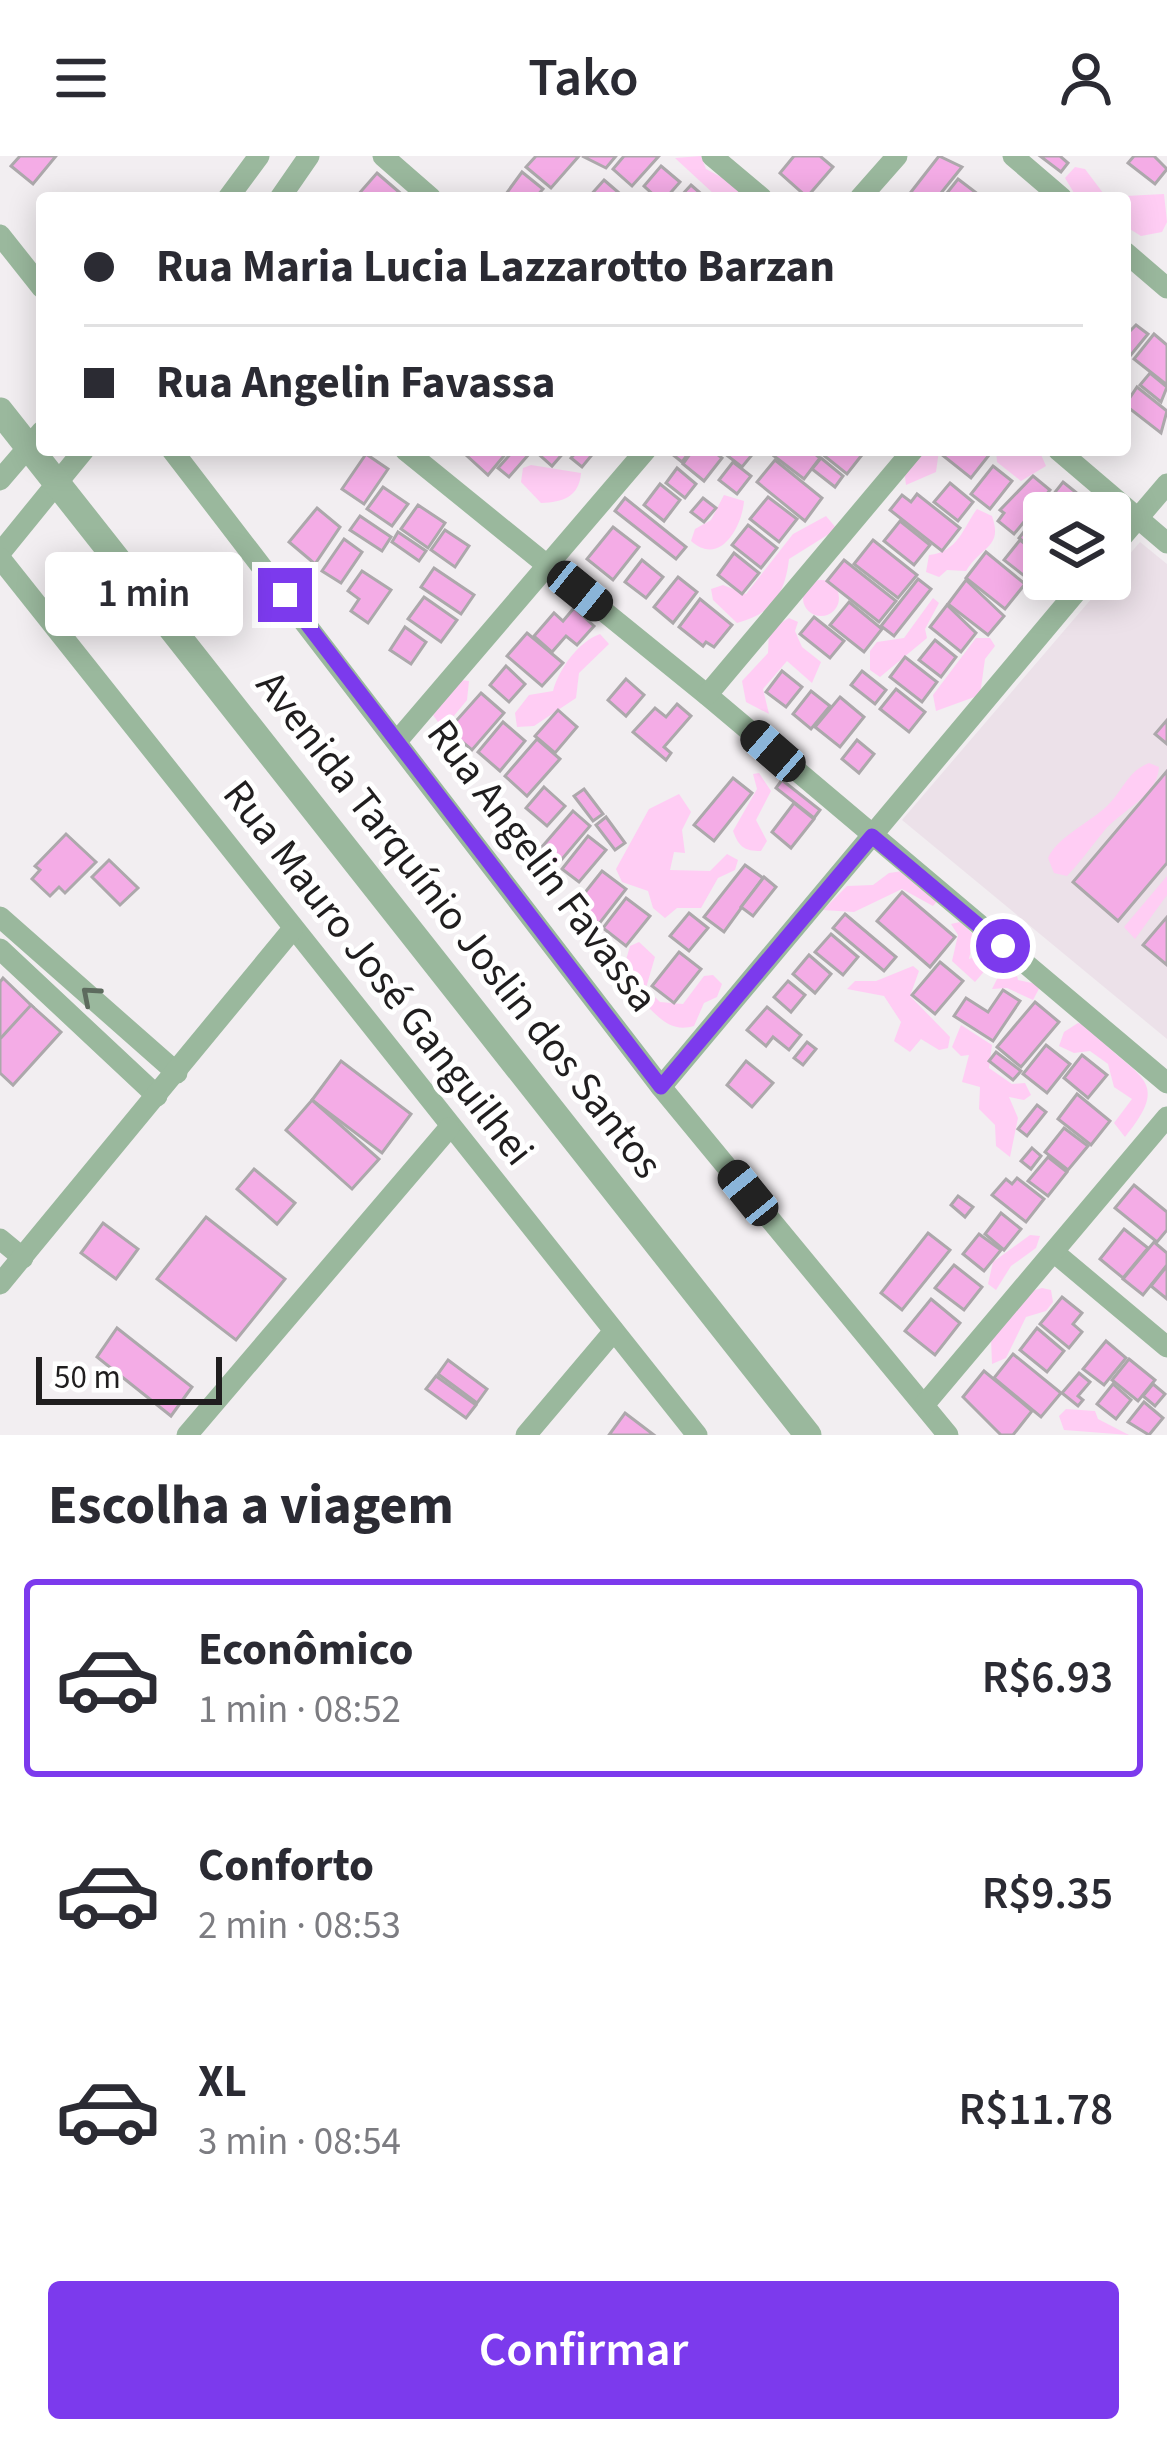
<!DOCTYPE html>
<html lang="pt">
<head>
<meta charset="utf-8">
<style>
  :root { --surface:#fff; --page:#f7f7f7; --text:#2b2b33; --muted:#7c7c81; --line:#e1e1e2; --accent:#7c3aed }
  body { margin:0; font-family:"Source Sans 3",sans-serif; background:var(--page); color:var(--text); height:100vh; display:flex; flex-direction:column; font-size:45px; white-space:nowrap }
  * { box-sizing:border-box; margin:0 }
  p { font-size:39px; color:var(--muted) }
  .icon { flex:none; width:66px; height:66px; fill:none; stroke:currentColor; stroke-width:2; stroke-linecap:round; stroke-linejoin:round }
  .map { position:relative; height:1279px; overflow:hidden }
  .drawer { display:flex; flex-direction:column; background:var(--surface); flex:1 }
  .drawer>* { flex:none }
  .top-card { position:absolute; left:36px; top:36px; width:1095px; height:264px; border-radius:12px; box-shadow:0 6px 30px #0003; display:grid; align-content:center; height:264px; padding:0 48px; background:var(--surface) }
  .buttons { position:absolute; left:1023px; top:336px; display:grid; gap:24px }
  .buttons a { display:grid; place-items:center; width:108px; height:108px; border-radius:12px; background:var(--surface); box-shadow:0 6px 30px #0003; font-size:60px }
  .scale { position:absolute; left:36px; bottom:30px; width:186px; box-sizing:border-box; padding-left:12px; border:6px solid #201e1f; border-top:0; font-size:33px; line-height:42px; white-space:nowrap; color:#201e1f; -webkit-text-stroke:9px #fff; paint-order:stroke }
  .end { position:absolute; width:54px; height:54px; margin:-27px; border:15px solid #7c3aed; background:#fff; box-shadow:0 0 0 6px #fff }
  .from { border-radius:50% }
  .bubble { position:absolute; height:84px; border-radius:12px; background:var(--surface); box-shadow:0 6px 30px #0003; font-size:39px; font-weight:600; line-height:84px; text-align:center }
  .car { position:absolute; width:36px; height:72px; margin:-36px -18px; border-radius:15px; box-shadow:0 0 9px 3px #0007; background:linear-gradient(#222 24%,#8ab4d8 0 40%,#222 0 76%,#8ab4d8 0 86%,#222 0) }
  .top-card b { display:flex; align-items:center; gap:42px; height:114px; font-size:45px }
  .top-card b+b { border-top:3px solid var(--line) }
  .top-card i { width:30px; height:30px; background:var(--text) }
  ul { padding:0; list-style:none }
  li { display:flex; align-items:center; gap:36px; height:198px; margin:0 24px 18px; padding:0 24px; border:6px solid transparent; border-radius:12px }
  li div { flex:1 }
  li b { display:block; font-size:45px }
  li em { font-style:normal; font-weight:600 }
  li.active { border-color:var(--accent) }
  li>.icon { width:108px; height:108px; stroke-width:1.5 }
  h2 { padding:0 48px; font-size:54px; line-height:144px }
  .action { display:flex; gap:24px; margin-top:auto; padding:24px 48px }
  .action a { flex:1; height:138px; border-radius:12px; background:var(--accent); color:#fff; font-size:48px; font-weight:600; line-height:138px; text-align:center }
  header { display:flex; justify-content:space-between; align-items:center; height:156px; padding:0 48px; background:var(--surface); font-size:54px; font-weight:600 }
  .map>svg:first-child { display:block }
  .built { fill:#ece1e9 }
  .green { fill:#ffcdf4 }
  .building { fill:#f4ace6; stroke:#aca8ab; stroke-width:3 }
  .lines { fill:none; stroke-linecap:round; stroke-linejoin:round }
  .minor { stroke:#9ab89d; stroke-width:21 }
  .tertiary { stroke:#9ab89d; stroke-width:27 }
  .oneway { stroke:#5d6b5e }
  .route { stroke:#7c3aed; stroke-width:15 }
  .labels { text-anchor:middle; dominant-baseline:central; stroke-width:10; stroke-linejoin:round; paint-order:stroke }
  .street-label { font-size:42px; fill:#201e1f; stroke:#fff }
</style>
</head>
<body>
<header><svg class="icon" aria-label="menu" viewBox="0 0 24 24"><path d="M4 6h16M4 12h16M4 18h16"/></svg>Tako<svg class="icon" aria-label="person" viewBox="0 0 24 24"><circle cx="12" cy="8" r="4"/><path d="M4 21q1-7 8-7t8 7"/></svg></header>
<div class="map">
<svg width="1167" height="1279" viewBox="0 0 1167 1279">
  <rect width="100%" height="100%" fill="#f2eef1"/>
  <path class="built" d="M1140,386L1167,408V883L902,664Z"/>
  <g class="green">
    <path d="M701,0L706,13L760,42L714,38L675,2Z"/>
    <path d="M1075,11L1085,13L1106,41L1164,38L1167,66L1162,76L1141,80L1125,70V42H1077L1065,22Z"/>
    <path d="M929,294H939L936,316L906,329L904,313Z"/>
    <path d="M996,294H1039L1046,310L1021,325L997,306Z"/>
    <path d="M531,309L581,317C579,341 563,346 541,347L521,326L523,312Z"/>
    <path d="M724,339L744,345C742,371 720,411 691,385L695,373L711,364Z"/>
    <path d="M977,353L992,360C1003,392 982,389 966,415L947,414L939,421L926,416L929,399C958,396 963,372 977,353Z"/>
    <path d="M826,360L837,373L789,403C785,438 772,458 737,467L713,444L711,433L723,429L746,438L793,378Z"/>
    <circle cx="821" cy="442" r="18"/>
    <path d="M933,442L939,447L925,473L927,482L880,521L870,514V495L877,486L904,482Z"/>
    <path d="M789,462L798,466L795,475L802,491L821,506L812,527L787,505L763,533L769,558L746,546L742,525L768,497L769,474Z"/>
    <path d="M600,478L609,488L579,517L576,542L534,570L517,571L515,557L529,539L553,535C559,513 578,486 600,478Z"/>
    <path d="M976,482H990L995,490L985,503L980,539L936,555L933,539Z"/>
    <path d="M461,524L469,525L467,544L448,567L445,590L430,580L438,566L433,559Z"/>
    <path d="M1149,607L1159,611C1158,640 1120,655 1104,675C1091,691 1081,705 1067,720L1054,717L1048,702C1057,681 1091,666 1108,649C1124,633 1127,616 1149,607Z"/>
    <path d="M759,617L771,635L756,664L767,685L761,695C744,695 739,691 733,675L757,633L753,618Z"/>
    <path d="M679,638L691,656L682,674L685,697L674,696L670,714L710,715L727,698L738,704L735,714L718,722L701,752H677L665,762L653,752L648,735L622,726L616,713L649,653Z"/>
    <path d="M903,715L937,745L933,750L902,733L854,756L823,754L847,730L873,729L889,717Z"/>
    <path d="M1167,720V739L1135,783L1124,771Z"/>
    <path d="M960,766L974,779L969,803L996,792L1000,797L975,826L952,805L958,779L951,768Z"/>
    <path d="M639,786L655,801L646,832L660,846L683,848L704,820L713,819L722,828L717,841L704,847L694,870C661,880 651,844 619,828L630,790Z"/>
    <path d="M1006,805L1014,808L1018,824L1041,829L1033,844L1007,832L992,833Z"/>
    <path d="M913,810L919,815L910,840L950,881L948,892L939,894L921,883L910,896L894,885L901,866L884,840L847,833L855,825H876Z"/>
    <path d="M1078,867C1095,870 1096,880 1108,891C1145,924 1167,930 1125,981L1114,967L1132,943L1114,931L1108,908L1090,895L1074,897L1059,890L1064,876Z"/>
    <path d="M961,869L992,889L989,912L1012,928L1025,927L1031,939L1024,944L1009,941L1018,962L1010,1001L996,990L995,969L979,953L980,931L962,926L969,899L961,900L952,891Z"/>
    <path d="M1030,1079L1040,1080L1036,1092L1011,1110L996,1134L988,1128L993,1106Z"/>
    <path d="M1042,1132L1051,1134L1053,1146L1046,1155L1026,1161L1006,1202L992,1208L991,1182L1028,1136Z"/>
    <path d="M1066,1253L1095,1255L1098,1263L1129,1279L1064,1274L1059,1260Z"/>
  </g>
  <g class="building">
    <path d="M20,0H56L33,28L11,10Z"/>
    <path d="M536,0H579L551,32L526,11Z"/>
    <path d="M582,0H616L606,12Z"/>
    <path d="M624,0H659L632,30L613,13Z"/>
    <path d="M794,0H820L833,11L807,41L780,17Z"/>
    <path d="M939,0L962,11L937,42H919L911,36Z"/>
    <path d="M1040,0H1060L1068,7L1061,16Z"/>
    <path d="M1134,0H1154L1167,13L1155,28L1128,7Z"/>
    <path d="M661,10L680,26L666,42H657L644,30Z"/>
    <path d="M522,16L543,33L535,42H503Z"/>
    <path d="M377,17L406,42L356,41Z"/>
    <path d="M958,23L983,42H943Z"/>
    <path d="M604,24L625,42H588Z"/>
    <path d="M691,29L706,42H679Z"/>
    <path d="M1136,169L1148,178L1125,206V171L1130,175Z"/>
    <path d="M1154,178L1167,189V229L1134,203Z"/>
    <path d="M1150,217L1167,231L1161,246L1140,229Z"/>
    <path d="M1137,231L1167,255L1161,277L1125,249Z"/>
    <path d="M471,294H507L508,295L488,319L466,299Z"/>
    <path d="M514,294L530,297L509,321L498,312Z"/>
    <path d="M534,294H566L552,310Z"/>
    <path d="M578,294H596L582,311L571,302Z"/>
    <path d="M667,294H691L682,306Z"/>
    <path d="M693,294H712L722,302L704,325L683,308Z"/>
    <path d="M720,294H756L742,311Z"/>
    <path d="M779,294H810L820,302L804,323L774,300Z"/>
    <path d="M817,294H864L865,295L847,318Z"/>
    <path d="M944,294H993L971,322L941,298Z"/>
    <path d="M366,298L388,313L364,348L342,333Z"/>
    <path d="M821,302L843,320L835,331L812,313Z"/>
    <path d="M775,304L822,342L805,365L757,326Z"/>
    <path d="M733,306L751,320L737,338L719,324Z"/>
    <path d="M993,310L1012,325L990,353L971,338Z"/>
    <path d="M677,312L696,328L685,342L666,327Z"/>
    <path d="M1033,320L1050,334L1014,378L998,365L1004,357L1000,354Z"/>
    <path d="M1063,326L1098,354L1044,357V373L1030,391L1019,382Z"/>
    <path d="M950,327L973,346L958,365L934,346Z"/>
    <path d="M660,328L680,344L664,365L644,349Z"/>
    <path d="M383,331L408,348L392,370L367,353Z"/>
    <path d="M917,338L960,372L942,395L890,354L902,339L911,346Z"/>
    <path d="M768,341L797,363L779,386L750,363Z"/>
    <path d="M625,342L686,391L676,403L615,355Z"/>
    <path d="M703,342L716,352L704,366L691,356Z"/>
    <path d="M418,349L445,367L428,392L401,373Z"/>
    <path d="M317,352L340,371L315,408L289,386Z"/>
    <path d="M360,360L391,381L382,395L350,374Z"/>
    <path d="M900,365L930,389L914,409L884,385Z"/>
    <path d="M748,369L777,392L761,412L732,389Z"/>
    <path d="M613,371L639,391L613,424L587,403Z"/>
    <path d="M445,374L469,390L455,411L431,394Z"/>
    <path d="M398,376L426,395L419,405L392,386Z"/>
    <path d="M344,383L362,396L341,427L322,415Z"/>
    <path d="M873,384L917,419L898,442L854,408Z"/>
    <path d="M1020,384L1043,402L1027,422L1004,404Z"/>
    <path d="M986,396L1025,428L1005,453L966,422Z"/>
    <path d="M734,397L759,417L742,438L718,419Z"/>
    <path d="M642,404L663,421L646,442L625,426Z"/>
    <path d="M844,404L896,445L879,466L827,425Z"/>
    <path d="M434,412L474,439L461,458L421,431Z"/>
    <path d="M362,415L391,434L368,467L351,455L359,443L348,435Z"/>
    <path d="M678,421L697,436L673,467L654,451Z"/>
    <path d="M918,423L931,433L894,480L881,470Z"/>
    <path d="M966,424L1004,460L988,479L948,448Z"/>
    <path d="M424,441L457,464L441,486L408,463Z"/>
    <path d="M700,443L732,469L714,491L706,486L703,490L679,471Z"/>
    <path d="M849,446L882,473L864,496L830,469Z"/>
    <path d="M947,449L976,477L961,496L930,471Z"/>
    <path d="M574,452L594,470L577,489L566,480L552,496L534,480L554,457L563,465Z"/>
    <path d="M814,461L844,485L830,502L800,478Z"/>
    <path d="M405,471L426,486L411,508L390,494Z"/>
    <path d="M527,477L563,507L542,530L507,500Z"/>
    <path d="M935,484L956,501L941,521L919,504Z"/>
    <path d="M905,501L937,526L922,546L890,521Z"/>
    <path d="M506,510L525,528L509,546L490,529Z"/>
    <path d="M782,515L802,531L786,551L766,536Z"/>
    <path d="M862,515L886,534L875,548L851,529Z"/>
    <path d="M626,523L644,539L626,560L608,544Z"/>
    <path d="M896,533L925,556L909,576L880,553Z"/>
    <path d="M811,535L830,550L811,573L793,558Z"/>
    <path d="M481,537L504,557L472,594L448,574Z"/>
    <path d="M840,541L864,561L840,591L815,571Z"/>
    <path d="M677,548L691,560L664,591L671,597L666,604L633,576L655,552L666,561Z"/>
    <path d="M558,554L577,571L555,597L535,580Z"/>
    <path d="M1167,564V588L1155,578Z"/>
    <path d="M503,566L525,585L500,615L478,596Z"/>
    <path d="M537,583L560,603L527,640L505,620Z"/>
    <path d="M857,584L874,598L859,617L842,603Z"/>
    <path d="M1167,615V707L1118,765L1073,726Z"/>
    <path d="M733,622L752,637L714,685L694,669Z"/>
    <path d="M782,624L820,654L814,662L776,632Z"/>
    <path d="M544,631L565,650L547,670L526,652Z"/>
    <path d="M584,633L603,658L593,665L574,640Z"/>
    <path d="M794,647L814,663L791,692L772,676Z"/>
    <path d="M573,655L590,670L552,715L534,700Z"/>
    <path d="M606,661L625,687L615,694L596,669Z"/>
    <path d="M66,678L96,706L65,737L59,731L50,740L32,723L40,714L35,710Z"/>
    <path d="M588,680L606,694L579,726L562,713Z"/>
    <path d="M109,704L138,732L120,749L92,721Z"/>
    <path d="M745,709L763,722L724,776L704,761Z"/>
    <path d="M602,715L626,733L599,768L575,749Z"/>
    <path d="M764,721L776,731L753,760L741,751Z"/>
    <path d="M902,736L955,781L930,811L877,765Z"/>
    <path d="M626,742L650,760L626,790L603,772Z"/>
    <path d="M689,757L708,772L689,795L670,780Z"/>
    <path d="M845,758L896,801L884,815L833,772Z"/>
    <path d="M1167,761V809L1143,789Z"/>
    <path d="M831,778L858,801L843,819L815,796Z"/>
    <path d="M679,796L701,813L674,847L652,830Z"/>
    <path d="M809,799L831,818L815,837L793,818Z"/>
    <path d="M940,806L963,825L935,858L912,839Z"/>
    <path d="M3,822L33,851L0,885V826Z"/>
    <path d="M788,825L805,839L791,856L774,841Z"/>
    <path d="M1003,834L1020,845L993,885L954,860L966,842L988,856Z"/>
    <path d="M1035,846L1059,866L1021,911L997,891Z"/>
    <path d="M31,849L61,876L13,929L0,917V883Z"/>
    <path d="M767,851L801,879L789,894L773,881L766,890L747,874Z"/>
    <path d="M807,886L816,893L803,909L794,902Z"/>
    <path d="M1046,889L1070,908L1047,937L1023,918Z"/>
    <path d="M996,896L1021,915L1013,924L989,905Z"/>
    <path d="M1082,899L1107,919L1088,942L1064,922Z"/>
    <path d="M341,905L411,958L382,997L312,944Z"/>
    <path d="M746,905L773,927L752,951L727,929Z"/>
    <path d="M1077,938L1110,965L1091,989L1058,963Z"/>
    <path d="M312,944L379,1003L352,1033L286,974Z"/>
    <path d="M1037,949L1046,956L1027,980L1018,973Z"/>
    <path d="M1064,972L1088,990L1068,1014L1045,996Z"/>
    <path d="M1032,992L1041,1000L1031,1013L1021,1005Z"/>
    <path d="M1048,1001L1067,1016L1048,1040L1028,1025Z"/>
    <path d="M254,1013L295,1047L277,1068L237,1033Z"/>
    <path d="M1017,1022L1044,1043L1026,1066L992,1039L1006,1023L1012,1028Z"/>
    <path d="M1134,1029L1167,1056V1074L1157,1086L1115,1052Z"/>
    <path d="M958,1040L973,1051L965,1061L951,1049Z"/>
    <path d="M1001,1057L1021,1073L1004,1094L985,1078Z"/>
    <path d="M206,1061L285,1123L236,1184L157,1123Z"/>
    <path d="M103,1067L138,1093L116,1123L81,1097Z"/>
    <path d="M1124,1073L1148,1092L1123,1122L1100,1103Z"/>
    <path d="M928,1077L950,1094L902,1154L881,1137Z"/>
    <path d="M979,1078L1001,1094L984,1115L963,1098Z"/>
    <path d="M1154,1086L1167,1097V1109L1143,1139L1123,1123Z"/>
    <path d="M954,1109L982,1131L964,1154L935,1132Z"/>
    <path d="M1167,1110V1143L1151,1130Z"/>
    <path d="M1062,1141L1082,1157L1073,1168L1082,1176L1069,1192L1040,1168Z"/>
    <path d="M931,1143L960,1167L935,1199L905,1175Z"/>
    <path d="M117,1172L192,1231L171,1260L97,1201Z"/>
    <path d="M1037,1172L1064,1195L1047,1216L1020,1194Z"/>
    <path d="M1106,1185L1126,1202L1104,1229L1083,1213Z"/>
    <path d="M1013,1198L1061,1237L1041,1261L994,1222Z"/>
    <path d="M1129,1203L1155,1224L1138,1245L1112,1224Z"/>
    <path d="M448,1204L487,1233L477,1247L438,1218Z"/>
    <path d="M984,1215L1032,1255L1013,1279H1001L963,1241Z"/>
    <path d="M1079,1217L1090,1226L1078,1240L1083,1244L1078,1250L1062,1237Z"/>
    <path d="M436,1220L476,1249L466,1262L426,1233Z"/>
    <path d="M1113,1228L1131,1244L1116,1263L1097,1248Z"/>
    <path d="M1153,1228L1165,1238L1155,1250L1143,1240Z"/>
    <path d="M1144,1246L1163,1262L1149,1279L1128,1266Z"/>
    <path d="M625,1257L654,1279H609Z"/>
  </g>
  <g class="lines">
    <g class="minor">
      <path d="M383,0L431,42"/>
      <path d="M712,0L762,42"/>
      <path d="M1013,0L1062,42"/>
      <path d="M228,42L259,0"/>
      <path d="M280,42L309,0"/>
      <path d="M860,42L897,0"/>
      <path d="M0,79L42,132"/>
      <path d="M1125,96L1167,132"/>
      <path d="M172,294L661,931L948,1279"/>
      <path d="M405,294L707,539L1167,927"/>
      <path d="M1058,294L1167,387"/>
      <path d="M0,324L42,275"/>
      <path d="M1110,395L1167,328"/>
      <path d="M0,397L84,294"/>
      <path d="M0,402L697,1279"/>
      <path d="M707,539L913,294"/>
      <path d="M398,584L646,294"/>
      <path d="M0,761L177,917"/>
      <path d="M0,793L157,940"/>
      <path d="M661,931L1087,423"/>
      <path d="M0,1083L23,1102"/>
      <path d="M1055,1097L1167,1191"/>
      <path d="M0,1128L292,774"/>
      <path d="M924,1249L1167,961"/>
      <path d="M187,1279L449,972"/>
      <path d="M526,1279L614,1175"/>
    </g>
    <path class="tertiary" d="M0,255L808,1279"/>
  </g>
  <defs><path id="oneway-chevron" d="M-2-3.5L2.5 0L-2 3.5" fill="none" stroke-width="1.6" stroke-linecap="round" stroke-linejoin="round" transform="scale(3)"/></defs>
  <use class="oneway" href="#oneway-chevron" transform="translate(90 839) rotate(-139)"/>
  <g class="lines">
    <path class="route" d="M285,439L661,931L872,680L1003,790"/>
  </g>
  <g class="labels">
    <g class="street-label">
      <text transform="translate(542 710) rotate(53)">Rua Angelin Favassa</text>
      <text transform="translate(459 769) rotate(52)">Avenida Tarquínio Joslin dos Santos</text>
      <text transform="translate(378 817) rotate(52)">Rua Mauro José Ganguilhei</text>
    </g>
  </g>
</svg>
<div class="buttons">
<a><svg class="icon" aria-label="layers" viewBox="0 0 24 24"><path d="M12 4l9 5-9 5-9-5zM3 14l9 5 9-5"/></svg></a>
</div>
<div class="scale">50 m</div>
<i class="end from" style="left:1003px;top:790px"></i>
<i class="end" style="left:285px;top:439px"></i>
<div class="bubble" style="left:45px;top:396px;width:198px">1 min</div>
<i class="car" style="left:580px;top:435px;rotate:129deg"></i>
<i class="car" style="left:773px;top:595px;rotate:311deg"></i>
<i class="car" style="left:748px;top:1037px;rotate:321deg"></i>
<div class="top-card">
<b><i class="from"></i>Rua Maria Lucia Lazzarotto Barzan</b>
<b><i></i>Rua Angelin Favassa</b>
</div>
</div>
<section class="drawer">
<h2>Escolha a viagem</h2>
<ul>
<li class="active"><svg class="icon" aria-label="car" viewBox="0 0 24 24"><path d="M5 17H2v-5l4-1 3-4h7l3 4 3 1v5h-3M9 17h6M6 11h13"/><circle cx="7" cy="17" r="2"/><circle cx="17" cy="17" r="2"/></svg><div><b>Econômico</b><p>1 min · 08:52</p></div><em>R$6.93</em></li>
<li><svg class="icon" aria-label="car" viewBox="0 0 24 24"><path d="M5 17H2v-5l4-1 3-4h7l3 4 3 1v5h-3M9 17h6M6 11h13"/><circle cx="7" cy="17" r="2"/><circle cx="17" cy="17" r="2"/></svg><div><b>Conforto</b><p>2 min · 08:53</p></div><em>R$9.35</em></li>
<li><svg class="icon" aria-label="car" viewBox="0 0 24 24"><path d="M5 17H2v-5l4-1 3-4h7l3 4 3 1v5h-3M9 17h6M6 11h13"/><circle cx="7" cy="17" r="2"/><circle cx="17" cy="17" r="2"/></svg><div><b>XL</b><p>3 min · 08:54</p></div><em>R$11.78</em></li>
</ul>
<div class="action"><a>Confirmar</a></div>
</section>
</body>
</html>
